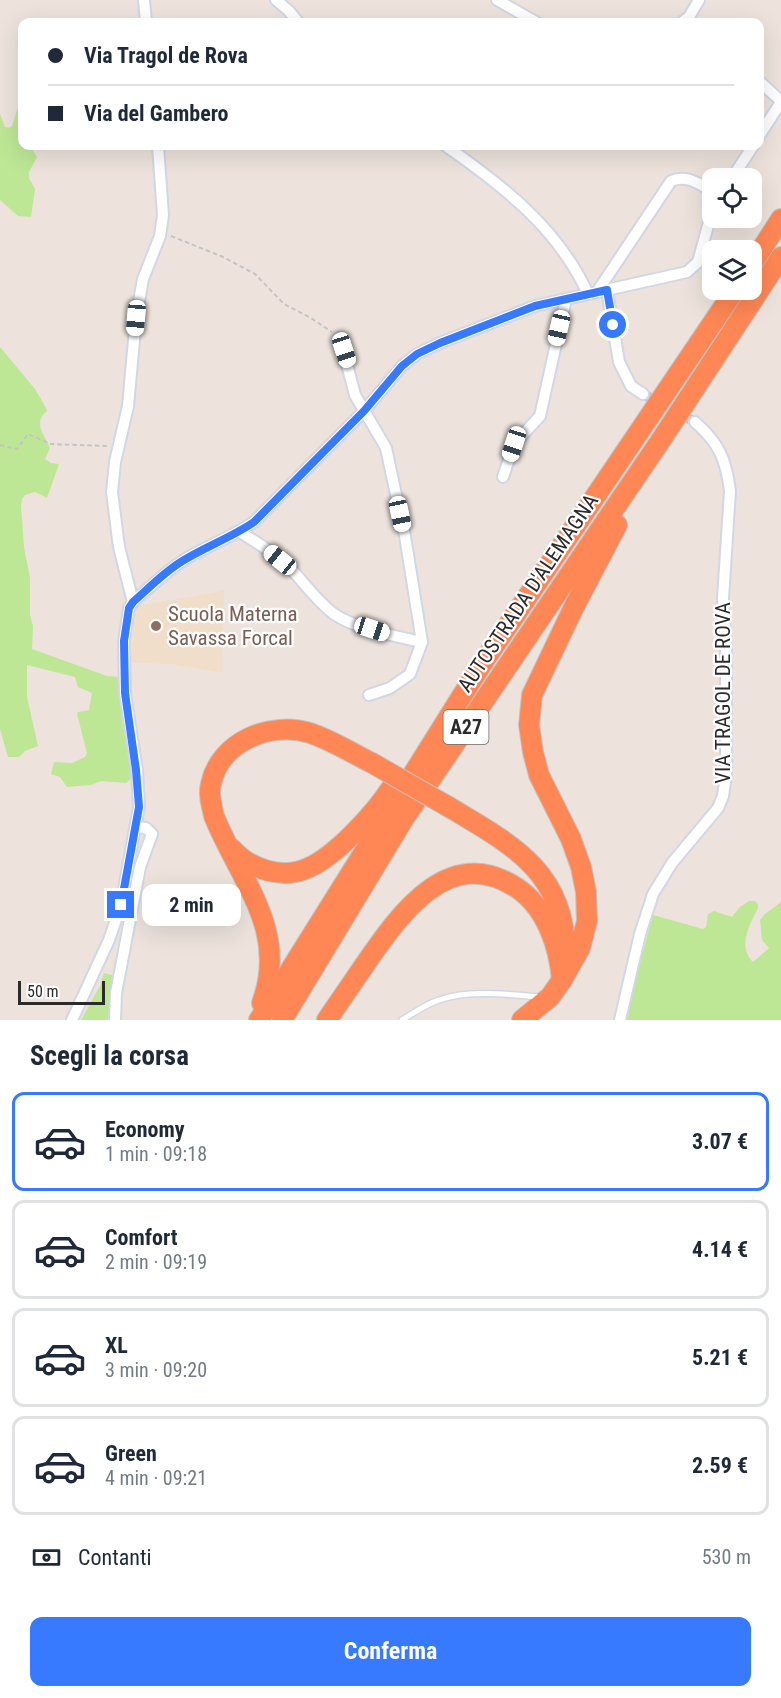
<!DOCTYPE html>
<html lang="it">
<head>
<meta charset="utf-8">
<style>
  :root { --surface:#fff; --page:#f2f2f3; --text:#1f2937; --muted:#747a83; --line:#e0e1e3; --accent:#3779ff }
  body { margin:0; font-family:"Roboto Condensed",sans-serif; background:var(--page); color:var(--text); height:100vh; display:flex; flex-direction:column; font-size:22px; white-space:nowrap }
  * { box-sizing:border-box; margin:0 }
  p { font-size:20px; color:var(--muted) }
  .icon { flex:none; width:33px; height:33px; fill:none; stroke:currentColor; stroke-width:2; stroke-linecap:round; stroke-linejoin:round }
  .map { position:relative; height:1020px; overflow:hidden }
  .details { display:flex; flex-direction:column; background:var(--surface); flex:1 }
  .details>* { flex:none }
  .top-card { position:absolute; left:18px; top:18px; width:746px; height:132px; border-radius:12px; box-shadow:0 6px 24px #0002; display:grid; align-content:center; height:132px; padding:0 30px; background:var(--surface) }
  .tools { position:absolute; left:702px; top:168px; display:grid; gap:12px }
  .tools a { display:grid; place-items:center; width:60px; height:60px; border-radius:12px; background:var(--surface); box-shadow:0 6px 24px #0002; font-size:30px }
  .scale { position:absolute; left:18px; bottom:15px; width:87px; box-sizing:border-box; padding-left:6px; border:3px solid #2b2b2b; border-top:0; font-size:16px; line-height:21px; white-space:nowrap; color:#2b2b2b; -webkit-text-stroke:4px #fff; paint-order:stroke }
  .end { position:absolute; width:27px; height:27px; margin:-14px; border:8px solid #3779ff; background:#fff; box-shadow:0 0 0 3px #fff }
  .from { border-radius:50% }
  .bubble { position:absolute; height:42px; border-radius:12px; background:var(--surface); box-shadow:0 6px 24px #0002; font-size:20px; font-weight:700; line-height:42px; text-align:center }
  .car { position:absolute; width:18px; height:36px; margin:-18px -9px; border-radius:8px; box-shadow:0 0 4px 2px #0007; background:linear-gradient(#fff 24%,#345 0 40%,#fff 0 76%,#345 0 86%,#fff 0) }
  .top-card b { display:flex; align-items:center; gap:21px; height:57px; font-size:22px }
  .top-card b+b { border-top:2px solid var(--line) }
  .top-card i { width:15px; height:15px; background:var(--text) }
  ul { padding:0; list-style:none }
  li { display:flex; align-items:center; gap:18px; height:99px; margin:0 12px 9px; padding:0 18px; border:3px solid var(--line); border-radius:12px }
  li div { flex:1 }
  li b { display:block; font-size:22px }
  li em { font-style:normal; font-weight:700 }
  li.selected { border-color:var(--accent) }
  li>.icon { width:54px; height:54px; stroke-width:1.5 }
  h2 { padding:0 30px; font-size:27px; line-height:72px }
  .pay { display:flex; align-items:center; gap:15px; height:66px; padding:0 30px; font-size:22px }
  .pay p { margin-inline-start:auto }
  .primary-button { display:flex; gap:12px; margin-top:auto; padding:12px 30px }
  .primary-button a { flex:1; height:69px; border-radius:12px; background:var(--accent); color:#fff; font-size:24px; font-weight:700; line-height:69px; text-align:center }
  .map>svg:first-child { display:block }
  .education { fill:#f0deca }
  .green { fill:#bde795 }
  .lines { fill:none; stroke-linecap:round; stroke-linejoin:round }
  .minor-tunnel { stroke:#c6beb9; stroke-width:10; stroke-dasharray:10 5; stroke-linecap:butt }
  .service-casing { stroke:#d1d7e4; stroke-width:8 }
  .minor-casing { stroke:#d1d7e4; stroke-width:14 }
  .motorway-casing { stroke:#c4c4c4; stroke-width:22 }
  .path { stroke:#c4c4c4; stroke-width:2; stroke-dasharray:4.5 3; stroke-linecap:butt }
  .service { stroke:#fff; stroke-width:5 }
  .minor { stroke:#fff; stroke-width:10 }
  .motorway { stroke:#ff8755; stroke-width:20 }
  .motorway-bridge-casing { stroke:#c4c4c4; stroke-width:22; stroke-linecap:butt }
  .motorway-bridge { stroke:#ff8755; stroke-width:20 }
  .route { stroke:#3779ff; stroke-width:8 }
  .education-dot { fill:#8d6e63; stroke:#fff; stroke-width:2 }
  .labels { text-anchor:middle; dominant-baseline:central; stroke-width:4.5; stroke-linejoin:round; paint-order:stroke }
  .shield { fill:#fff; stroke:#6b6b6b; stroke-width:1.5 }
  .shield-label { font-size:20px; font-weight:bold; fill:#2b2b2b }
  .street-label { font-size:21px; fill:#2b2b2b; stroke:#fff }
  .education-label { font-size:21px; fill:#785e54; stroke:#fff; text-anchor:start }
</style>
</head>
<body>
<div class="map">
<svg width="781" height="1020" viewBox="0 0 781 1020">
  <rect width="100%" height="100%" fill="#ede3dc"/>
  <path class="education" d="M224,589L222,673L172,664L130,663L136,606L217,592Z"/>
  <g class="green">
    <path d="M22,95V146H30L37,157L29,172V178L35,189L31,217L18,216L0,200V114L5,127L9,128L12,126Z"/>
    <path d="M0,347L35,389L46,408L47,411C32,423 45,435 50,448L45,459L51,463L59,464L47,498L35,492L25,495L22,499L21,506L24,547L30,578V615L33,626L32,649L107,676L120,677L122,720L133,777L126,783L101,781L91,785L67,787L60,777L51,774L54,762L72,763L85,757L87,753L77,714L78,712L89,710L92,693L78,687L75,677L27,665V697L38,746L25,751L19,757H8L0,729Z"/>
    <path d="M749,901H755L758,904V908C750,924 737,946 753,962L769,948L762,940L760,920L765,914L781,902V1020H624L653,915L703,929L706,927L708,914L714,911L732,917L740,907Z"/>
    <path d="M104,973L112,975L108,1020H81L100,986Z"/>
  </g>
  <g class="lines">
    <path class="minor-tunnel" d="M643,394L695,422"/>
    <defs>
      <path id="service" d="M402,1020C414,1013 426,1004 439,1000C471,989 510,995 542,997"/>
      <g id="minor">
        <path d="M144,0L146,22"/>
        <path d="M276,0L289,11L298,22"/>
        <path d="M497,0L536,22"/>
        <path d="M682,22L689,17L699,0"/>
        <path d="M759,81L781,101"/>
        <path d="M759,136L781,102"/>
        <path d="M446,146C503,186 558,228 588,294"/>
        <path d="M732,178L753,146"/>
        <path d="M607,290L619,362L631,386L643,394"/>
        <path d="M597,292L671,181C686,174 699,184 712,191"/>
        <path d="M340,338L355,395L386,448L405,536L422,642L410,674L390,688L369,695"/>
        <path d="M503,477L514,444L540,416L566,299"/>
        <path d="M240,532C258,543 277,555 292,570C306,585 317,601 334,614C356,629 395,636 422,642"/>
        <path d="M133,602L119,547L112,492L115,462L128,406L136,318L143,279L160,236L163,215L158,146"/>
        <path d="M72,1020L109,940L121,905L139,807L137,770L125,693L124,641L129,608L133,602C149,588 165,572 184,560C207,546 232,537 254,522L364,411L402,366L417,354L440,343L535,306L687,272L698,262L712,211"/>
        <path d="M115,1020L116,993L140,867L152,834L146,828L136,827"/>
        <path d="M620,1020L640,934L653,894L672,863L718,808L723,796L726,775V649L723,598L730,491C726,459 719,443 695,422"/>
      </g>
      <g id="motorway">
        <path d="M752,264L781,219"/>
        <path d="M449,807C509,843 565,871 565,951"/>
        <path d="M232,849C250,869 282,880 308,868C336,856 375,813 392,787"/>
        <path d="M262,1003C289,929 240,881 214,816C212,806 208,795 211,784C220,741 271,721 310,733C331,740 352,753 372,763"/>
        <path d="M259,1020L482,664L735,290"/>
        <path d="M282,1020L403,820L661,440L781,257"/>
        <path d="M327,1020C340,1001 353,982 366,963C400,914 449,843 517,888C547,908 559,947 562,980"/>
        <path d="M522,1020L550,997L562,980L580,948L587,921L586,892L581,867L571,839L539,775L533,752L529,725L532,695L574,607L617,525"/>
      </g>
    </defs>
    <use href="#service" class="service-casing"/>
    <use href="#minor" class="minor-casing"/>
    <use href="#motorway" class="motorway-casing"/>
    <g class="path">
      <path d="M171,236L223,257L255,274L284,304L311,318L332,332"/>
      <path d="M0,445L17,449L28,434L51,444L107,446"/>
    </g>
    <use href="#service" class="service"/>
    <use href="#minor" class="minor"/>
    <use href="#motorway" class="motorway"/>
    <defs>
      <path id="motorway-bridge" d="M372,763L449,807"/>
    </defs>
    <use href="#motorway-bridge" class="motorway-bridge-casing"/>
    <use href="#motorway-bridge" class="motorway-bridge"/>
  </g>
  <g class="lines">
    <path class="route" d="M121,905L139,807L136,770L125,693L124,641L129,608L133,602C149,588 165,571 184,560C207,546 232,537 254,522L364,411L402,366L417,354L440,343L535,306L607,290L613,325"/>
  </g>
  <circle class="education-dot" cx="156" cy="626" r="6"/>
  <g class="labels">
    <rect class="shield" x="443.5" y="710" width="45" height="34" rx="4.5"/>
    <g class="shield-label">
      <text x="466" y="727">A27</text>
    </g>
    <g class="street-label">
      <text transform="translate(528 593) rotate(-56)">AUTOSTRADA D'ALEMAGNA</text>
      <text transform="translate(723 693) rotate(-90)">VIA TRAGOL DE ROVA</text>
    </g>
    <g class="education-label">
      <text x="168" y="614">Scuola Materna<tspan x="168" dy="24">Savassa Forcal</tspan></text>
    </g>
  </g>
</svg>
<div class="tools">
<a><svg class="icon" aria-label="locate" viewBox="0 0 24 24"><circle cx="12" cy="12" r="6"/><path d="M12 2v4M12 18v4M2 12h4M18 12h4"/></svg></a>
<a><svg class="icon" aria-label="layers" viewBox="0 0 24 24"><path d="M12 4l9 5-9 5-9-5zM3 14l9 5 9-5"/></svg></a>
</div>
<div class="scale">50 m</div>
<i class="end from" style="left:613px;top:325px"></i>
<i class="end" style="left:121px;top:905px"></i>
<div class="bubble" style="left:142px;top:884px;width:99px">2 min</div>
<i class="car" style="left:136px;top:318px;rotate:185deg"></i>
<i class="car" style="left:559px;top:328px;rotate:193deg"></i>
<i class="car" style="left:344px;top:350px;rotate:162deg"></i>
<i class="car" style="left:514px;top:444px;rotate:198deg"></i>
<i class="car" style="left:400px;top:514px;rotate:168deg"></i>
<i class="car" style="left:280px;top:560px;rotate:309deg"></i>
<i class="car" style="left:372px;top:629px;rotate:108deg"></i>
<div class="top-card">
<b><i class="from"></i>Via Tragol de Rova</b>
<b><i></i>Via del Gambero</b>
</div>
</div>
<section class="details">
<h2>Scegli la corsa</h2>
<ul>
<li class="selected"><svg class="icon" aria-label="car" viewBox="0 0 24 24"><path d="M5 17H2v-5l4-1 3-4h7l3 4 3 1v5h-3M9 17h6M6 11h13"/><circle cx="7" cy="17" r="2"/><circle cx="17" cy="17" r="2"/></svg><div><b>Economy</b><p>1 min · 09:18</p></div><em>3.07 €</em></li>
<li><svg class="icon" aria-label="car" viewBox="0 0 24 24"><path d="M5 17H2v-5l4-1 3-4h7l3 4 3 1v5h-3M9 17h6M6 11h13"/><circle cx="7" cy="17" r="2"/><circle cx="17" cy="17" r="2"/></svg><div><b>Comfort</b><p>2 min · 09:19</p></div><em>4.14 €</em></li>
<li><svg class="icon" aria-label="car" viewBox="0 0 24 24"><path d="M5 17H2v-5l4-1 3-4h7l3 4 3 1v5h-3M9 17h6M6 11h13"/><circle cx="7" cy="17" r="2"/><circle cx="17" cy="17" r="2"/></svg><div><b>XL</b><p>3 min · 09:20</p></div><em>5.21 €</em></li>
<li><svg class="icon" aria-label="car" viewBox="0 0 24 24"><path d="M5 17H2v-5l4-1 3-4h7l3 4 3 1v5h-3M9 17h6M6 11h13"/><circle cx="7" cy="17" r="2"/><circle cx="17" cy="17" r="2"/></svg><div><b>Green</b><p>4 min · 09:21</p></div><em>2.59 €</em></li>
</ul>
<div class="pay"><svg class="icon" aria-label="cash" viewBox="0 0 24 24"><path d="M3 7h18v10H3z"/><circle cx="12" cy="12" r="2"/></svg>Contanti<p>530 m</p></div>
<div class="primary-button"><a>Conferma</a></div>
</section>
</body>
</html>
